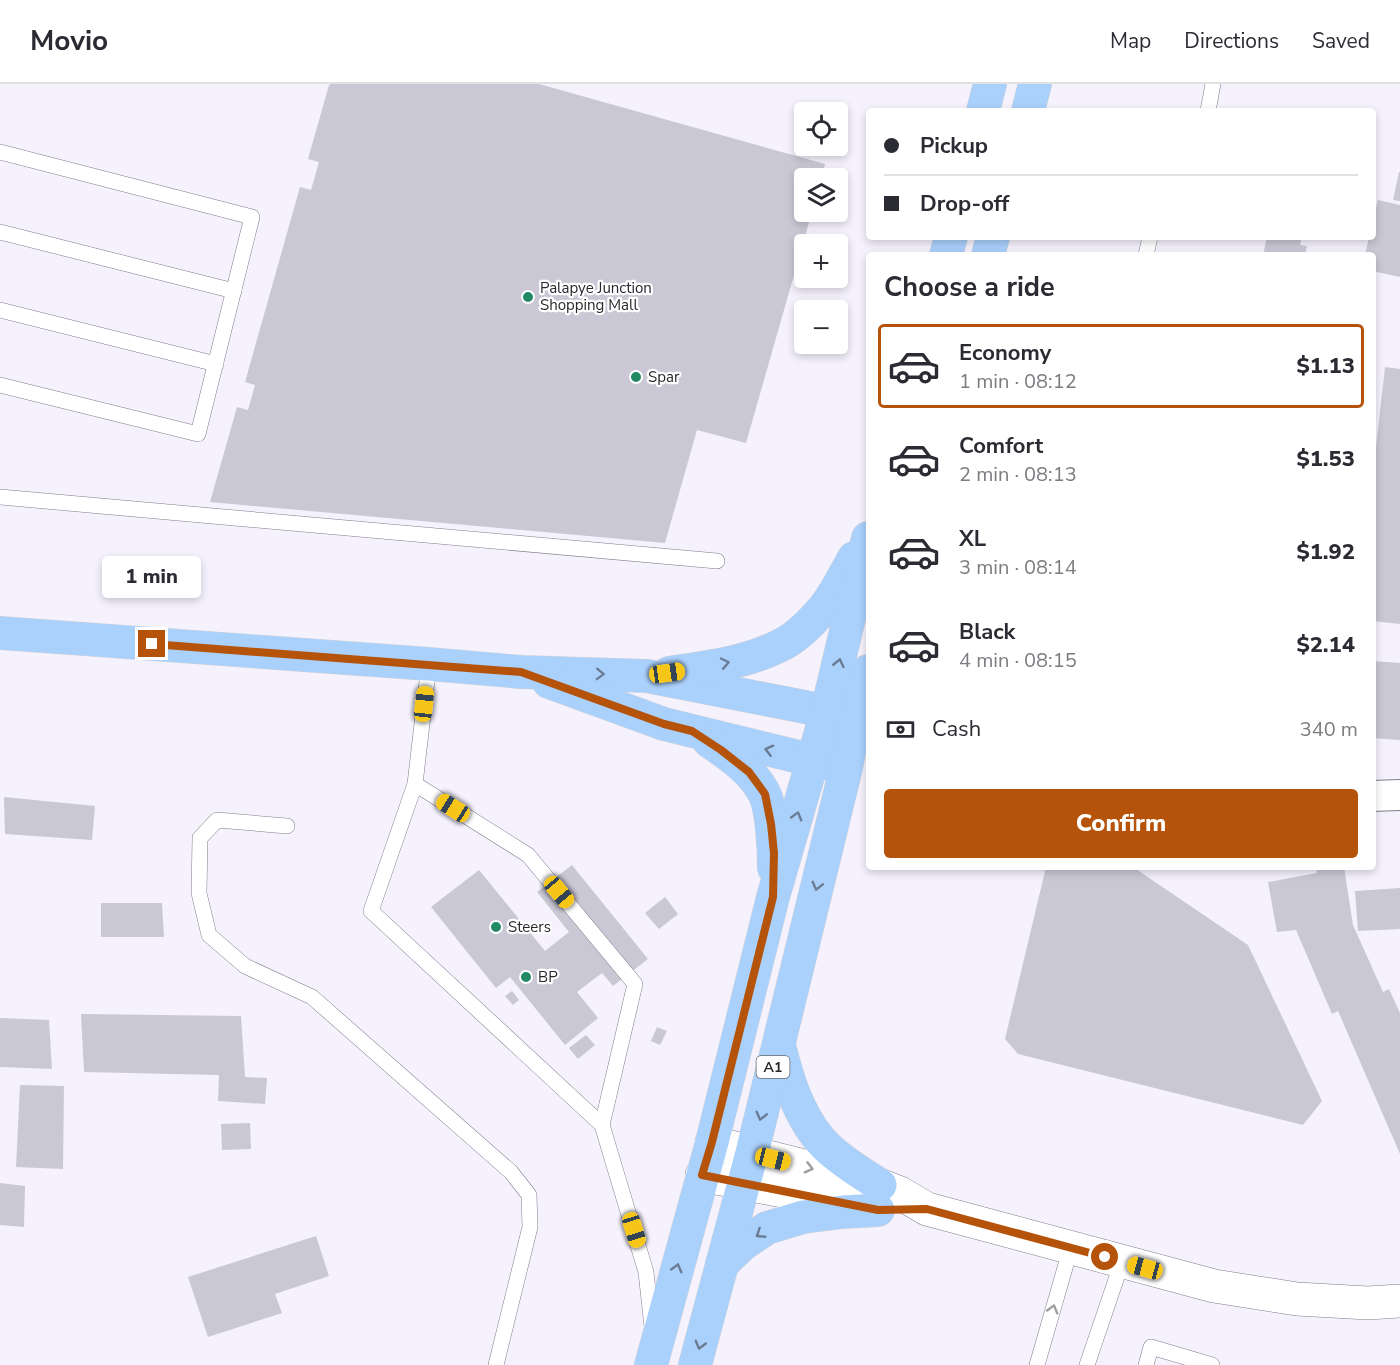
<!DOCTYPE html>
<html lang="en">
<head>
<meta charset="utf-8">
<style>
  :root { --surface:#fff; --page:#f2f2f3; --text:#2b2b33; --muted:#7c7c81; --line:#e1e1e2; --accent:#b45309 }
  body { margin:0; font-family:"Nunito Sans",sans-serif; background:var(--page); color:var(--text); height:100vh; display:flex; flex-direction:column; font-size:22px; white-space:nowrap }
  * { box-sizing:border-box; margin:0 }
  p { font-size:20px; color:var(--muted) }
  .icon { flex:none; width:33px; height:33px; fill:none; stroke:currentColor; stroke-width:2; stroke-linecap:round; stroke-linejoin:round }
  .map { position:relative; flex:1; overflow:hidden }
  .panel { position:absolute; left:866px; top:168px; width:510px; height:618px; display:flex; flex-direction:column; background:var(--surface); border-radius:6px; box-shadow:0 3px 9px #0003 }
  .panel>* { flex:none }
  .hud { position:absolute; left:866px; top:24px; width:510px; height:132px; border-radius:6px; box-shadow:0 3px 9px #0003; display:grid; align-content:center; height:132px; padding:0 18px; background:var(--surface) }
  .buttons { position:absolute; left:794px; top:18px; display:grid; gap:12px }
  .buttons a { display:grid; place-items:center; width:54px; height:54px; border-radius:6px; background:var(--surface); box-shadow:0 3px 9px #0003; font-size:30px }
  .end { position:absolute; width:27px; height:27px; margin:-14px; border:8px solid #b45309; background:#fff; box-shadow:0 0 0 3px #fff }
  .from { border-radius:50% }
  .bubble { position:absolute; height:42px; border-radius:6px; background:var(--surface); box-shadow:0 3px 9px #0003; font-size:20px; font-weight:800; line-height:42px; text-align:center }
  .car { position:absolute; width:18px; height:36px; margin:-18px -9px; border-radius:8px; box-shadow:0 0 4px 2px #0007; background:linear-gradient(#f5c518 24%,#345 0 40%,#f5c518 0 76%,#345 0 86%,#f5c518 0) }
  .hud b { display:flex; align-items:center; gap:21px; height:57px; font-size:22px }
  .hud b+b { border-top:2px solid var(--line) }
  .hud i { width:15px; height:15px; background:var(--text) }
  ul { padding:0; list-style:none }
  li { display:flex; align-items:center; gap:18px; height:84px; margin:0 12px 9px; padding:0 6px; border:3px solid transparent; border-radius:6px }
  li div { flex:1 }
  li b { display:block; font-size:22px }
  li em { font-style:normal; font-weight:800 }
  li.on { border-color:var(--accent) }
  li>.icon { width:54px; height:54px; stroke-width:1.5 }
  h2 { padding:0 18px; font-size:27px; line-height:72px }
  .pay { display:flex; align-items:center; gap:15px; height:66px; padding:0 18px; font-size:22px }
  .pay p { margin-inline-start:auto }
  .cta { display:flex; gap:12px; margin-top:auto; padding:12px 18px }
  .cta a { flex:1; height:69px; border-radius:6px; background:var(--accent); color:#fff; font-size:24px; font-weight:800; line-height:69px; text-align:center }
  header { display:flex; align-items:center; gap:36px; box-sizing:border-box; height:84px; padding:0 30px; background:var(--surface); border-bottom:2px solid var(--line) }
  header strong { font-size:28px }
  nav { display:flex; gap:33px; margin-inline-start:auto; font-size:21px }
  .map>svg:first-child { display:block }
  .building { fill:#cbc8d6 }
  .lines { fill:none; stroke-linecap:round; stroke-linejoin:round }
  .service-casing { stroke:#817d8b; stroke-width:16 }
  .minor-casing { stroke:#817d8b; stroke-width:32 }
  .tertiary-casing { stroke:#817d8b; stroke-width:34 }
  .trunk-casing { stroke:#d4d4d5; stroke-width:34 }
  .service { stroke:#fff; stroke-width:15 }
  .minor { stroke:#fff; stroke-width:30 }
  .tertiary { stroke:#fff; stroke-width:33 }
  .trunk { stroke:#aad0fc; stroke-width:33 }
  .oneway { stroke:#697c94 }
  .oneway2 { stroke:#9e9ea0 }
  .route { stroke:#b45309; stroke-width:8 }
  .poi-dot { fill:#228965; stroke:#fff; stroke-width:2 }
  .labels { text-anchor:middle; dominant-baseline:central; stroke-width:4.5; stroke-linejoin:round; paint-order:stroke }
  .shield { fill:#fff; stroke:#68686b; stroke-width:1.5 }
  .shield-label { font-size:14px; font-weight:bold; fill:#28272c }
  .poi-label { font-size:15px; fill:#28272c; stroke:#fff; text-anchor:start }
</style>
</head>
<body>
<header>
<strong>Movio</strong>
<nav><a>Map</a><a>Directions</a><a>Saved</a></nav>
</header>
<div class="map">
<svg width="1400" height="1281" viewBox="0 0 1400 1281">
  <rect width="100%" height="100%" fill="#f5f2fe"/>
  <g class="building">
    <path d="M331,0H539L825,80L821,94H804V128H812L746,359L697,346L665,459L210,418L237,323L248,326L255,301L245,298L300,103L311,106L319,78L308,75L329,1Z"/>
    <path d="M1399,88H1400V117L1393,116Z"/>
    <path d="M1378,116L1400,121V193L1372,187V171H1365L1369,153H1372V139Z"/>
    <path d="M1267,153H1302L1300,161L1307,162L1305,171H1263Z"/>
    <path d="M1385,283L1400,285V540L1372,537V399Z"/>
    <path d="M1372,577L1400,579V656L1372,654Z"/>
    <path d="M4,713L95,722L92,756L5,750Z"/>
    <path d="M572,781L648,875L613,902L602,889L577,908L598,934L565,961L510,893L496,904L431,823L479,786L545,867L569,848L537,808Z"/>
    <path d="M1046,783H1133L1248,861L1322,1017L1303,1041L1018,970L1005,955Z"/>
    <path d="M1316,783H1344L1353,841L1383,908L1389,905L1400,929V1070L1338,927L1332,930L1296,846L1277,848L1268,798L1317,789Z"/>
    <path d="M1400,804V845L1358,847L1355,807Z"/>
    <path d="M665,813L678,830L659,845L645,829Z"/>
    <path d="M101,819H162L164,853H101Z"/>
    <path d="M512,907L519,916L513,921L505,912Z"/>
    <path d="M81,930L241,932L245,993L267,994L265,1020L218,1017L219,991L84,988Z"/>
    <path d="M0,934L49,936L52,985L0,983Z"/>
    <path d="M657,943L667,947L660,961L651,957Z"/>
    <path d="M586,951L595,961L578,975L569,964Z"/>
    <path d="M20,1001L64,1002L63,1085L16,1083Z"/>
    <path d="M250,1039L251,1065L222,1066L221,1040Z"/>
    <path d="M0,1099L25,1102L24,1143L0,1141Z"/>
    <path d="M316,1152L329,1192L275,1210L282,1229L208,1253L188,1193Z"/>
  </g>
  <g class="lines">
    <defs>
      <g id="service">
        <path d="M1208,27L1213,0"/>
        <path d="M0,68L252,133L198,350L0,301"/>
        <path d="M0,148L234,207"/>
        <path d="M1146,171L1150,153"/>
        <path d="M0,226L216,280"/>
        <path d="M0,413L717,477"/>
        <path d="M429,580L415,700L371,827L602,1041L646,1188L652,1243"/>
        <path d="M415,700L528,771L635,900L602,1041"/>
        <path d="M287,742L217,736L200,754L199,809L209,851L245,882L312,913L511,1088L529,1111L530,1143L496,1281"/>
        <path d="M1037,1281L1071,1163"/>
        <path d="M1087,1281L1122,1178"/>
        <path d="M1146,1281L1151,1263L1212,1281"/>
      </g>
      <path id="minor" d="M1372,712L1400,711"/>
      <g id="tertiary">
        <path d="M712,1058L752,1069L880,1101L900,1109L927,1125L1214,1202L1297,1215L1368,1219L1400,1217"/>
        <path d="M702,1091L863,1123"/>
      </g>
      <g id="trunk">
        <path d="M983,27L990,0"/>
        <path d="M1028,27L1035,0"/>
        <path d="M946,171L951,153"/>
        <path d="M988,171L993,153"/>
        <path d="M0,549L429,580L521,588L647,592L856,633"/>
        <path d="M669,589C707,583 747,579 781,561C796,554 811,539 823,525C835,511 844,491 854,474"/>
        <path d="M549,598L664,640L836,682"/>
        <path d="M709,657C729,671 752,686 764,709C772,724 774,766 774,784"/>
        <path d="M779,961C788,998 801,1040 830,1066C845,1079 862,1090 880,1101"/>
        <path d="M722,1180L743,1160L767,1144L803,1133L843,1128L878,1126"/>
        <path d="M651,1281L712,1058L773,813L827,627L868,454"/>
        <path d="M695,1281L752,1069L846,684L856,633L868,587"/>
      </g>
    </defs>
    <use href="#service" class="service-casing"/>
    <use href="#minor" class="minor-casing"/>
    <use href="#tertiary" class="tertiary-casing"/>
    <use href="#trunk" class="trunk-casing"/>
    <use href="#service" class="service"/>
    <use href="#minor" class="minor"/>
    <use href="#tertiary" class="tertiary"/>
    <use href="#trunk" class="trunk"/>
  </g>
  <defs><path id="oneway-chevron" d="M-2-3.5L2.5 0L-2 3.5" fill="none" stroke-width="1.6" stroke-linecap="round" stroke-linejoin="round" transform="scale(1.5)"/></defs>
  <g class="oneway">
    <use href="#oneway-chevron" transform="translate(725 579) rotate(-12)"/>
    <use href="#oneway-chevron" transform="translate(839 579) rotate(-77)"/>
    <use href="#oneway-chevron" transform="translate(600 590) rotate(2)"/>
    <use href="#oneway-chevron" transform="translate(769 666) rotate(-166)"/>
    <use href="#oneway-chevron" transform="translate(797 732) rotate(-74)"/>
    <use href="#oneway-chevron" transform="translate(817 802) rotate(104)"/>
    <use href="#oneway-chevron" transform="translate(761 1032) rotate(104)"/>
    <use href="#oneway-chevron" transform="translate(760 1150) rotate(147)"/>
    <use href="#oneway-chevron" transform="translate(677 1184) rotate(-75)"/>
    <use href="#oneway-chevron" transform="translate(700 1261) rotate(105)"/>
  </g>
  <g class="oneway2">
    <use href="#oneway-chevron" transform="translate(809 1084) rotate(14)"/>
    <use href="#oneway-chevron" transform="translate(1053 1225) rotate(-74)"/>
  </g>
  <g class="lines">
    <path class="route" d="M152,560L521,588L664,640L692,647L721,666L749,688L765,710L771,740L774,769L773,813L712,1058L702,1091L878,1126L927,1125L1105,1173"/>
  </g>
  <g class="poi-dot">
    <circle cx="528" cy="213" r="6"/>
    <circle cx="636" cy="293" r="6"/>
    <circle cx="496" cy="843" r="6"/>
    <circle cx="526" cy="893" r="6"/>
  </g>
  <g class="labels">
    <rect class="shield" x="756.5" y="972" width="33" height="22" rx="4.5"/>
    <g class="shield-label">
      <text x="773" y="983">A1</text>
    </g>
    <g class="poi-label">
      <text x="540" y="204">Palapye Junction<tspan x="540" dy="17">Shopping Mall</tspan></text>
      <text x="648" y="293">Spar</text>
      <text x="508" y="843">Steers</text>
      <text x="538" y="893">BP</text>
    </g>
  </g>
</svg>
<div class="buttons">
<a><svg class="icon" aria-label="locate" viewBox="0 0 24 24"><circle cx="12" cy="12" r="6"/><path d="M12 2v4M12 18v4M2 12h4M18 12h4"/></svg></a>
<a><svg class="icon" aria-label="layers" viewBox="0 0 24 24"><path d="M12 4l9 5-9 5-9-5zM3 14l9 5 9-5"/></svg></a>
<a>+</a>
<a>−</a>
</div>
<i class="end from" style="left:1105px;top:1173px"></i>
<i class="end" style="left:152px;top:560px"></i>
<div class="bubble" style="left:102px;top:472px;width:99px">1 min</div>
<i class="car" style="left:667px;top:589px;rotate:82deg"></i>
<i class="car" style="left:424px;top:620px;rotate:6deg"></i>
<i class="car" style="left:453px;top:724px;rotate:302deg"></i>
<i class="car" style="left:559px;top:808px;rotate:140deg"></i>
<i class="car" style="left:773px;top:1075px;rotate:104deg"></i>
<i class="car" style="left:634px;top:1146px;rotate:163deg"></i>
<i class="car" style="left:1145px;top:1184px;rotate:285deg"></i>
<div class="hud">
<b><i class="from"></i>Pickup</b>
<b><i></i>Drop-off</b>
</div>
<section class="panel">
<h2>Choose a ride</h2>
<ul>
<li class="on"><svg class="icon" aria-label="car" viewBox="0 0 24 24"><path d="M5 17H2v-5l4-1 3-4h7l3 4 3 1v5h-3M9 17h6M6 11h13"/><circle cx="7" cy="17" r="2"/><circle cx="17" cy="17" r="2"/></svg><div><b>Economy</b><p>1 min · 08:12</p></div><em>$1.13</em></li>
<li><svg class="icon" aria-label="car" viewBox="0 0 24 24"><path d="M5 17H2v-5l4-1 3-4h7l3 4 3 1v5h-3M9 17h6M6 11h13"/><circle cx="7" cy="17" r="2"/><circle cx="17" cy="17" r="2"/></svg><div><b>Comfort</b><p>2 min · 08:13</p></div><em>$1.53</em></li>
<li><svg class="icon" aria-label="car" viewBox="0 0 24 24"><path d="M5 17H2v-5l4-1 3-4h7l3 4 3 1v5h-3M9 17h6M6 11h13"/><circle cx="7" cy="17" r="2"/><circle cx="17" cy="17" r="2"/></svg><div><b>XL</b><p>3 min · 08:14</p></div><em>$1.92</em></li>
<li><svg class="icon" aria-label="car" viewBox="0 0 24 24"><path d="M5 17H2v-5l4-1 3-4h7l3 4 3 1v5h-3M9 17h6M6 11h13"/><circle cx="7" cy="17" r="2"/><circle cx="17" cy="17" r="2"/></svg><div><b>Black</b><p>4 min · 08:15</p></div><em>$2.14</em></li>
</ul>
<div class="pay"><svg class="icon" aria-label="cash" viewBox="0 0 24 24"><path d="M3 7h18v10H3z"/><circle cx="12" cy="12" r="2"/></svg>Cash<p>340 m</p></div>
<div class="cta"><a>Confirm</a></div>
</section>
</div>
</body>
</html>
